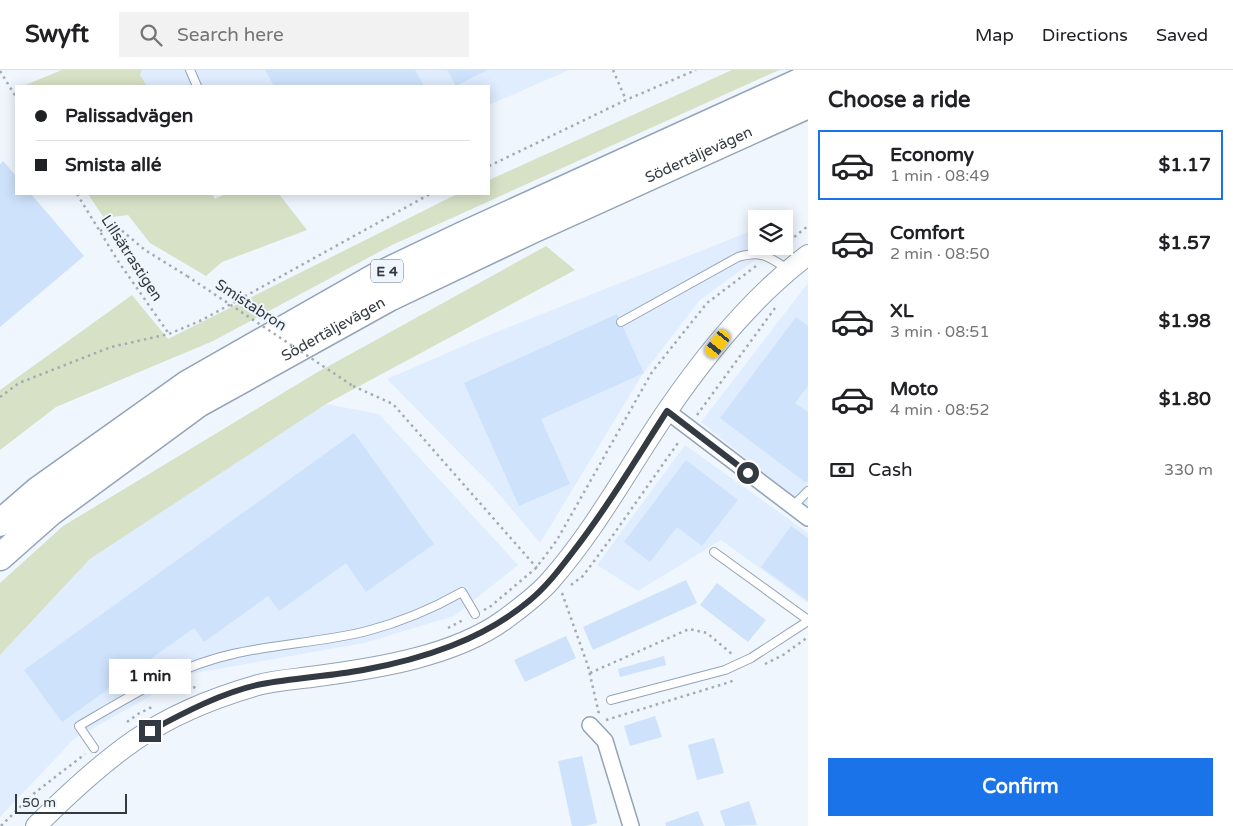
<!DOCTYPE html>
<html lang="en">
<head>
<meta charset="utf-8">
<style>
  :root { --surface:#fff; --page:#f2f2f2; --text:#202124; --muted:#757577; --line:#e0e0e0; --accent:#1a73e8 }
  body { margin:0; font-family:"Varela Round",sans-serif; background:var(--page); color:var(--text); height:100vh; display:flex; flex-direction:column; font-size:19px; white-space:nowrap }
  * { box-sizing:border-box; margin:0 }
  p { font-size:16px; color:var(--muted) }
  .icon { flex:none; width:28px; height:28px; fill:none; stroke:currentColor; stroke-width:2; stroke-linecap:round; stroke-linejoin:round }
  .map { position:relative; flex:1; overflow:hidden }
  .details { display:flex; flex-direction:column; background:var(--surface); width:425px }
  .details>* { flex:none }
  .guide { position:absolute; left:15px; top:15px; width:475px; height:110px; border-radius:0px; box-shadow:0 2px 12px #0003; display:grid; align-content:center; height:110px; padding:0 20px; background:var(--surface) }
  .buttons { position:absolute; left:748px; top:140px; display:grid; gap:10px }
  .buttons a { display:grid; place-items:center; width:45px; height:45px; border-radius:0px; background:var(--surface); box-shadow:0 2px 12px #0003; font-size:25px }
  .scale { position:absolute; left:15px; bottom:12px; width:112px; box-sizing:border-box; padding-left:5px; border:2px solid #343a42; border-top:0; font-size:14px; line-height:18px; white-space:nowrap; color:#343a42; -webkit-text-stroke:4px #eff6fe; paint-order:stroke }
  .end { position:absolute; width:22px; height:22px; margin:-11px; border:6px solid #343a42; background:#fff; box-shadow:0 0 0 2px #fff }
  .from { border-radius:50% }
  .bubble { position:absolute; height:35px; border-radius:0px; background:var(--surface); box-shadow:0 2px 12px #0003; font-size:16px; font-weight:700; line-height:35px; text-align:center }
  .car { position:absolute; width:15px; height:30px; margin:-15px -8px; border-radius:6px; box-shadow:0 0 4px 1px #0007; background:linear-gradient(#f5c518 24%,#345 0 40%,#f5c518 0 76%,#345 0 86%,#f5c518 0) }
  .guide b { display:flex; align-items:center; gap:18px; height:48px; font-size:19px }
  .guide b+b { border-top:1px solid var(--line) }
  .guide i { width:12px; height:12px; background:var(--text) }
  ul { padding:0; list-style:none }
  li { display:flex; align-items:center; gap:15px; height:70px; margin:0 10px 8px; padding:0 10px; border:2px solid transparent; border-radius:0px }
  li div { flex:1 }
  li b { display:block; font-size:19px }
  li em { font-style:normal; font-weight:700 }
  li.on { border-color:var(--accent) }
  li>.icon { width:45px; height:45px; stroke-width:1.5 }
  h2 { padding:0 20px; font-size:22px; line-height:60px }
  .pay { display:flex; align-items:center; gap:12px; height:55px; padding:0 20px; font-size:19px }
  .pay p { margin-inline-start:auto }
  .primary-button { display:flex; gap:10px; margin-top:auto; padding:10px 20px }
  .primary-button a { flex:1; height:58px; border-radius:0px; background:var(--accent); color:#fff; font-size:20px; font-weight:700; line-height:58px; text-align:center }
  header { display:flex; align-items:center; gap:30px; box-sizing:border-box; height:70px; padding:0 25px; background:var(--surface); border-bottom:1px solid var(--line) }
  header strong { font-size:24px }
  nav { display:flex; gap:28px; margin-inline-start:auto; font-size:18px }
  .search { width:350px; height:45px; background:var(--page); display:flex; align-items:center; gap:12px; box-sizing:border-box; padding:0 18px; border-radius:0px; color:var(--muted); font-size:19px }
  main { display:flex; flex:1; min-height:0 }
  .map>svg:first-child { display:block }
  .built { fill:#e0edfe }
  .green { fill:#d7e1c6 }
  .building { fill:#cee2fb }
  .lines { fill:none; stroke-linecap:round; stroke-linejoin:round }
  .lane-casing { stroke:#94a3b7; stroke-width:10 }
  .street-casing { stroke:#94a3b7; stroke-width:18 }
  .secondary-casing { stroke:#94a3b7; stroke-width:22 }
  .highway-casing { stroke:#94a3b7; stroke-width:29 }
  .path { stroke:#a4abb3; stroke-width:2.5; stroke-dasharray:2.5 4; stroke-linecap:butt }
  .lane { stroke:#fff; stroke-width:8 }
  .street { stroke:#fff; stroke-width:15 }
  .secondary { stroke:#fff; stroke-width:20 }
  .highway { stroke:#fff; stroke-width:26 }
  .path-bridge { stroke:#a4abb3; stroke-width:2.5; stroke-dasharray:2.5 4; stroke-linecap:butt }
  .route { stroke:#343a42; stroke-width:6 }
  .labels { text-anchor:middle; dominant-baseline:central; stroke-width:4; stroke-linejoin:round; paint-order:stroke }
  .shield { fill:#eff6fe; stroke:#6c727a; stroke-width:1 }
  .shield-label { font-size:14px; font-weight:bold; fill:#343a42 }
  .street-label { font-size:15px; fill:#343a42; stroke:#eff6fe }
</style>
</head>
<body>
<header>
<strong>Swyft</strong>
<div class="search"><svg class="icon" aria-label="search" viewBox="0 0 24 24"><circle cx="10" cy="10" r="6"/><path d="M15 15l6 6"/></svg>Search here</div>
<nav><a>Map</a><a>Directions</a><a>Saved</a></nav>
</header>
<main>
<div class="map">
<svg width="808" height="756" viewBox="0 0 808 756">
  <rect width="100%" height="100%" fill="#eff6fe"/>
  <g class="built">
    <path d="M142,0H569L489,35V16H147L140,5Z"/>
    <path d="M756,159V176H774L700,230L642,305L540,473L493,417L387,309L484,267Z"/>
    <path d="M808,213V438L701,352Z"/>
    <path d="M326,334L379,344L518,495L454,546L364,573L189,604L74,669L0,747V585L90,489Z"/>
    <path d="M685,375L808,463V533L721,470L638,521L597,495Z"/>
  </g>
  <g class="green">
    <path d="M62,0H142L140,5L147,16H23Z"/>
    <path d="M732,0H779L392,175L213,271L56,337L0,380V320L132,225L168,269L451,127L458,124H489V110Z"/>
    <path d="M88,124H212L215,129L225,124H279L307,160L222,192L206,206L150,173L128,145L104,148Z"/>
    <path d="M546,176L575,200L326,334L90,489L0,585V513L63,456L316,303Z"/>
  </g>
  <g class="building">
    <path d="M265,0H415L424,16H274Z"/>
    <path d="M447,0H487L456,16Z"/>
    <path d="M3,91L16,106V124H31L84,186L0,257V94Z"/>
    <path d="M617,244L644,303L541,349L570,414L519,436L464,313Z"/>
    <path d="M796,247L808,256V316L795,333L808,342V411L806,413L720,348Z"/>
    <path d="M354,363L434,474L366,522L346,493L279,541L268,526L204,572L194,558L62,652L24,600Z"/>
    <path d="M686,390L738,430L702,476L677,457L650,492L624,472Z"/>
    <path d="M791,456L808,468V531L761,497Z"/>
    <path d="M686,510L697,533L593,580L583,557Z"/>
    <path d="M717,513L766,550L748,572L700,535Z"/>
    <path d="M566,566L576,588L525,612L514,590Z"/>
    <path d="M664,586L666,595L620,607L618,599Z"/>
    <path d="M655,646L662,667L630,676L624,656Z"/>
    <path d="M714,668L724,703L697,710L688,675Z"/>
    <path d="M582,686L597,753L585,756H572L558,691Z"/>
    <path d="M749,731L757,755L725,756L720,741Z"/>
    <path d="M698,741L704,756H666L665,753Z"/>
  </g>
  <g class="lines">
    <defs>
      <g id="lane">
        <path d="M190,0L197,16"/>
        <path d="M621,252L738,187C762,180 769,187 789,200"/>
        <path d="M793,436L808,421"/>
        <path d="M714,482L808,550"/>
        <path d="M611,630L725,600L751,588L808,551"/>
        <path d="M94,678L79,656C127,628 177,596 233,584C277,574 323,572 367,561C401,552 432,539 462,522L475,544"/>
      </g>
      <g id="street">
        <path d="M667,341L808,448"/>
        <path d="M590,655L605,671L631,756"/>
      </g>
      <path id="secondary" d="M36,756C67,725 99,695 135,670C171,645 216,627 258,615C277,610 298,609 318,606C378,598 454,586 504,550C520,538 537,526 550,511C596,459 628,398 667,341C706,284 752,227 808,185"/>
      <g id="highway">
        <path d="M0,453L38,420L187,314L375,207L463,165L808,8"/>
        <path id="s1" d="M0,487L51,442L198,334L389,228L532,160L808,35"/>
      </g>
    </defs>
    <use href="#lane" class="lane-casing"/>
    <use href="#street" class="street-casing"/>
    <use href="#secondary" class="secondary-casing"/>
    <use href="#highway" class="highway-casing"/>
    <g class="path">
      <path d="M613,0L626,30"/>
      <path d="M0,1L16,27"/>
      <path d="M489,96L626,30L696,0"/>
      <path d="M77,124L118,191L169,264"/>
      <path d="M100,161L114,154L145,180L187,206"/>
      <path d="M784,175L808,156"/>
      <path d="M353,316L393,334L537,498"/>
      <path d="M0,327L19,313L111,277L169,264L202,250L430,124"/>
      <path d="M697,345L775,238"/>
      <path d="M571,515L583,506L611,468L680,370"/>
      <path d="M562,523L588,596L599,644"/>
      <path d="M484,540L491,536L536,498L557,470L652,302L707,233L756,196"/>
      <path d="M448,558L465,549"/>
      <path d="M765,594L783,585L808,567"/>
      <path d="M590,603L689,559L707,563L733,585"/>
      <path d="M187,620L198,616"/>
      <path d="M606,650L730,612L736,609"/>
      <path d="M127,652L138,644L152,637"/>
      <path d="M1,756L32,725L85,684"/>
    </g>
    <use href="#lane" class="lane"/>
    <use href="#street" class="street"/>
    <use href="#secondary" class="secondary"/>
    <use href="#highway" class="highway"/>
    <path class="path-bridge" d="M187,206L353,316"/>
  </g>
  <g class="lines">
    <path class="route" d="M150,661C183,643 225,621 262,614C296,608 330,606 363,600C423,589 482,570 529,531C546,517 559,500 572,483C607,438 636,389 667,341L748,403"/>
  </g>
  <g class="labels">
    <rect class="shield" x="371" y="189.5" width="32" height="23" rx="4"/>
    <g class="shield-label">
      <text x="387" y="201">E 4</text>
    </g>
    <g class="street-label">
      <text stroke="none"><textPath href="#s1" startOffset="810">Södertäljevägen</textPath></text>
      <text transform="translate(132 188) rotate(57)">Lillsätrastigen</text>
      <text transform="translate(251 235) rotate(33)">Smistabron</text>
      <text stroke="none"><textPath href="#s1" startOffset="405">Södertäljevägen</textPath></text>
    </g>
  </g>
</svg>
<div class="buttons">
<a><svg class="icon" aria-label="layers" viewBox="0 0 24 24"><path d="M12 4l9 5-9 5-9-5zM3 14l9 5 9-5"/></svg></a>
</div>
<div class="scale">50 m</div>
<i class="end from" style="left:748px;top:403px"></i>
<i class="end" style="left:150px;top:661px"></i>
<div class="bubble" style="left:109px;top:589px;width:82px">1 min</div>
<i class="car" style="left:718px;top:274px;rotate:217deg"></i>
<div class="guide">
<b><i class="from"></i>Palissadvägen</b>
<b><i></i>Smista allé</b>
</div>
</div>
<section class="details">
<h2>Choose a ride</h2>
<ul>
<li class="on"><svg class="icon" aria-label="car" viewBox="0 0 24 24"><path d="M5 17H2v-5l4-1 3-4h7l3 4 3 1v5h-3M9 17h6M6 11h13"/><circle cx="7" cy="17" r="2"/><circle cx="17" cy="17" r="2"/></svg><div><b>Economy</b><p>1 min · 08:49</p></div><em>$1.17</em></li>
<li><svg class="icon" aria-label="car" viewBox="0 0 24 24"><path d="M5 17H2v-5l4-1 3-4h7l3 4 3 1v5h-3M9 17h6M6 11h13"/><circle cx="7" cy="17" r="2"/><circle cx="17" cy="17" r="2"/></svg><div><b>Comfort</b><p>2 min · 08:50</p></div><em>$1.57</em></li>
<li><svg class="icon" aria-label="car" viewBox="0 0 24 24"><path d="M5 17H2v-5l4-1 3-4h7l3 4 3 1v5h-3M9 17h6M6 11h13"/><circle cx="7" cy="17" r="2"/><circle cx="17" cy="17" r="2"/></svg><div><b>XL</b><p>3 min · 08:51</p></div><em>$1.98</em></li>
<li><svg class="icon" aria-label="car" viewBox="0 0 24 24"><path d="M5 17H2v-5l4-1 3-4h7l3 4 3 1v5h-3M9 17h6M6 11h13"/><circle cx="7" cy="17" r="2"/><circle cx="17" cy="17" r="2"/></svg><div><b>Moto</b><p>4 min · 08:52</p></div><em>$1.80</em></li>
</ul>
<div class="pay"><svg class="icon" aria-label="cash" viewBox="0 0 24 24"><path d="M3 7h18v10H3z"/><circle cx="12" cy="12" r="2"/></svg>Cash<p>330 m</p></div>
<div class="primary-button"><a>Confirm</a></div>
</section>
</main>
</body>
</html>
